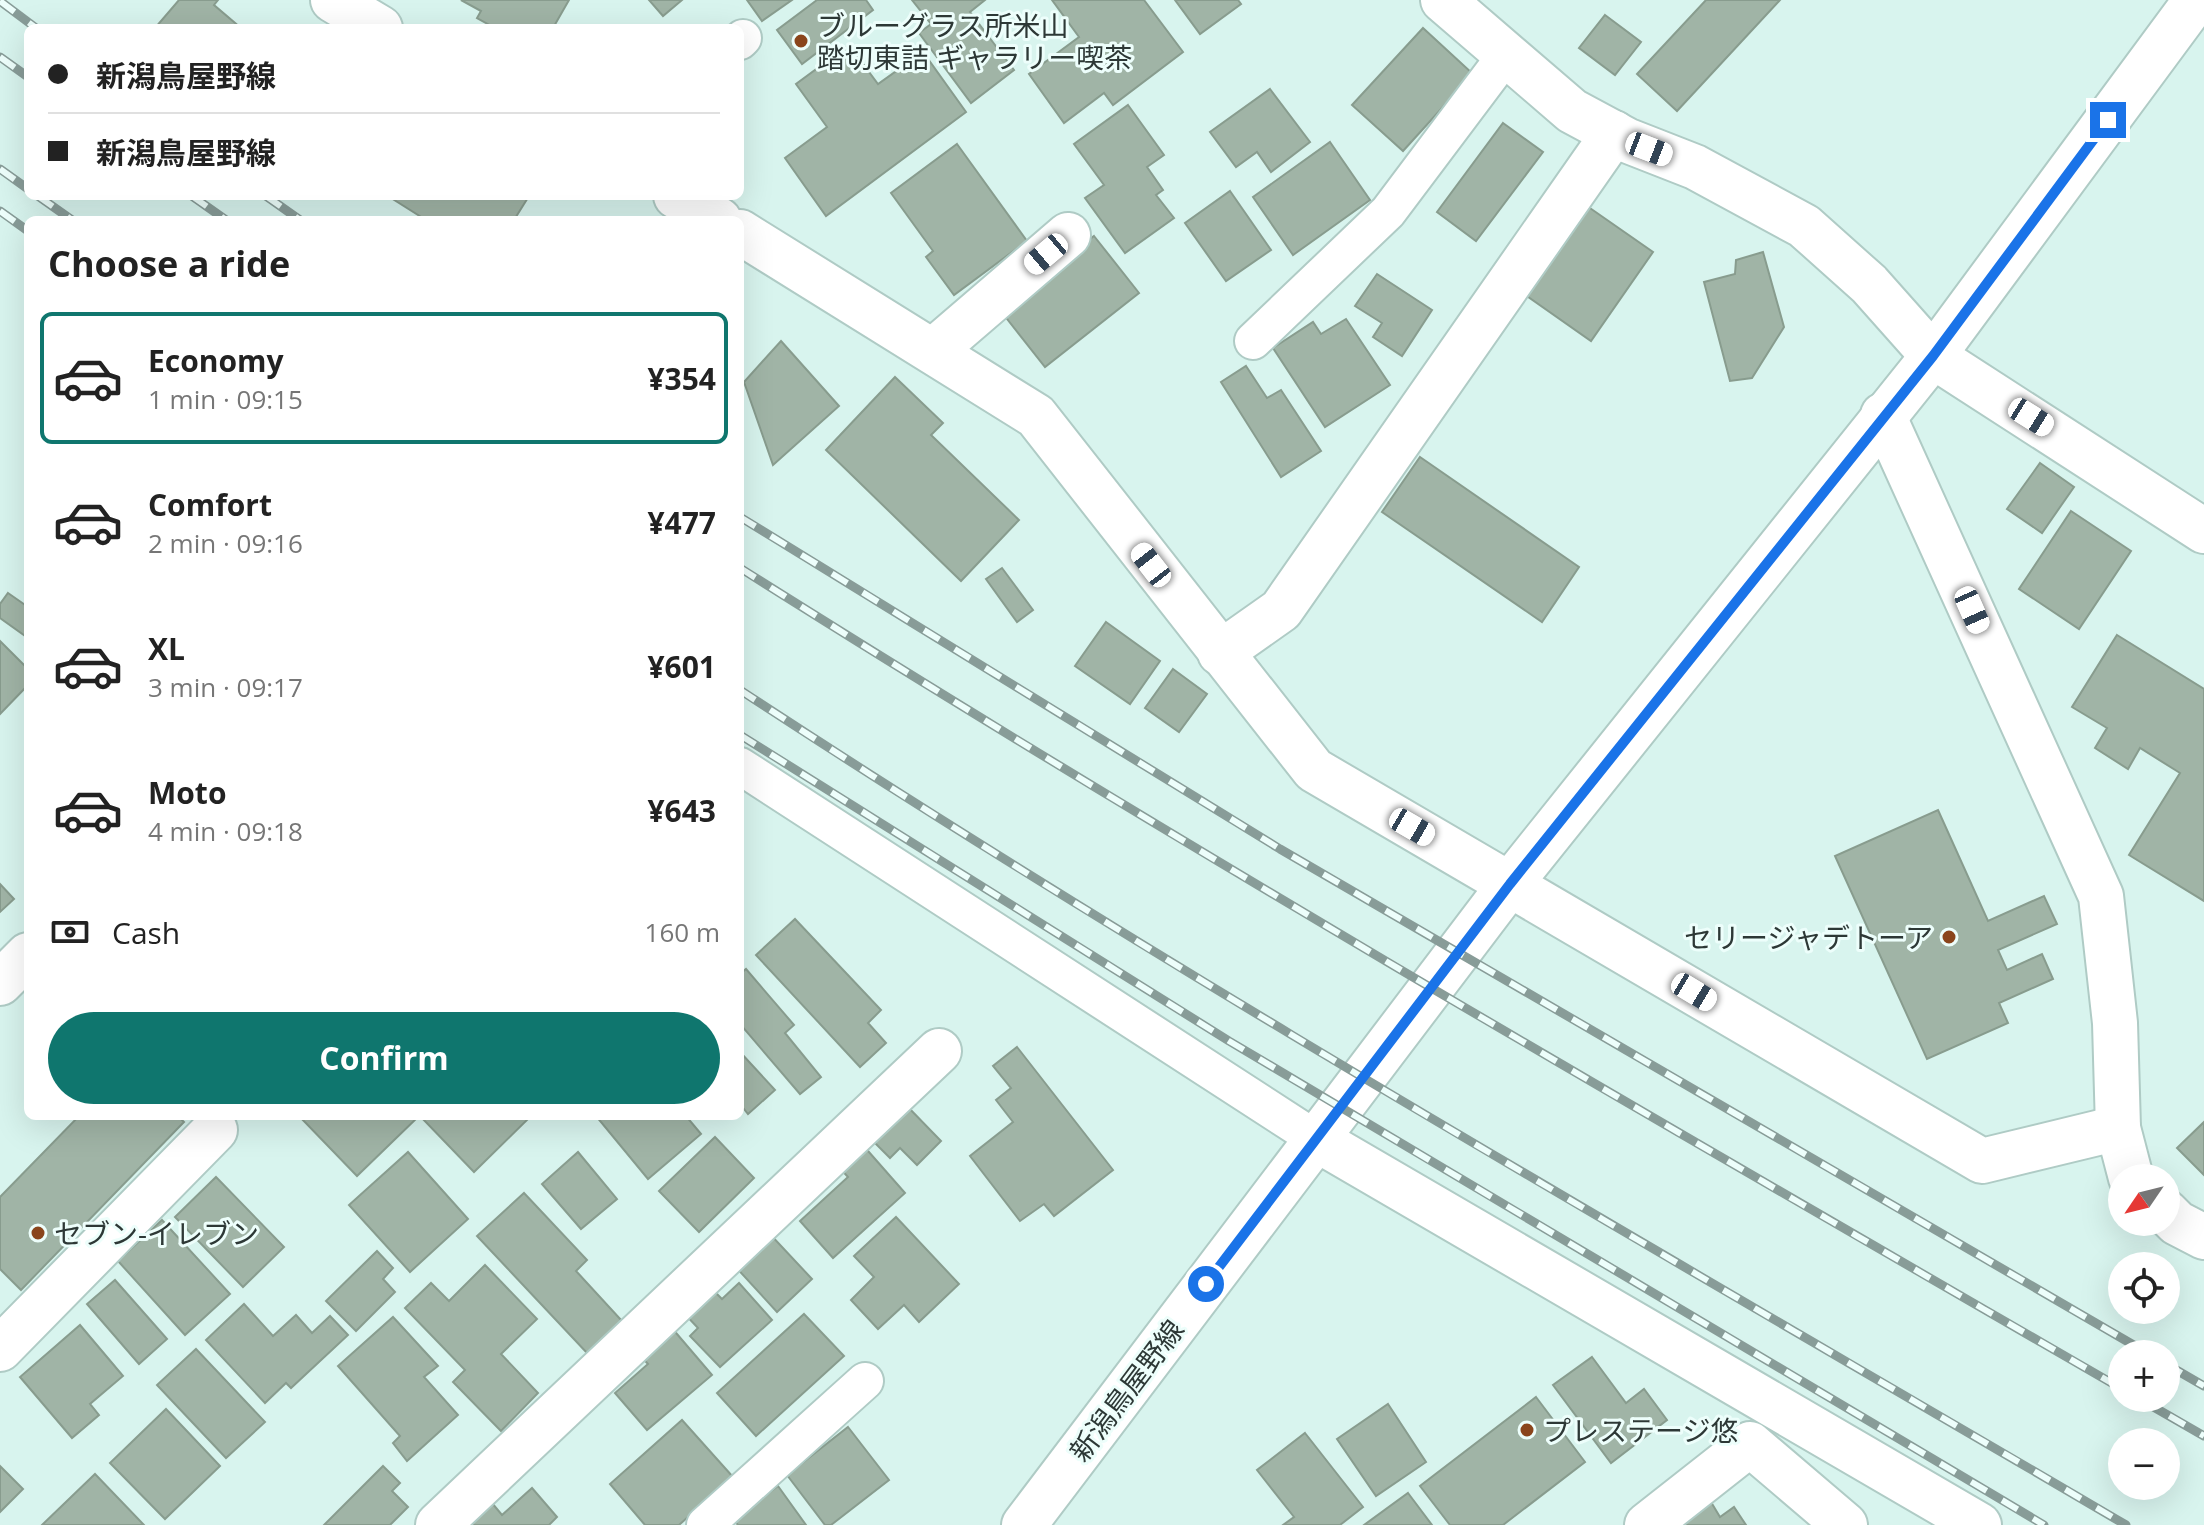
<!DOCTYPE html>
<html lang="en">
<head>
<meta charset="utf-8">
<style>
  :root { --surface:#fff; --page:#f2f2f2; --text:#222; --muted:#767676; --line:#e0e0e0; --accent:#0f766e }
  body { margin:0; font-family:"Open Sans","Noto Sans JP",sans-serif; background:var(--page); color:var(--text); height:100vh; display:flex; flex-direction:column; font-size:30px; white-space:nowrap }
  * { box-sizing:border-box; margin:0 }
  p { font-size:26px; color:var(--muted) }
  .icon { flex:none; width:44px; height:44px; fill:none; stroke:currentColor; stroke-width:2; stroke-linecap:round; stroke-linejoin:round }
  .map { position:relative; flex:1; overflow:hidden }
  .details { position:absolute; left:24px; top:216px; width:720px; height:904px; display:flex; flex-direction:column; background:var(--surface); border-radius:12px; box-shadow:0 8px 32px #0002 }
  .details>* { flex:none }
  .banner { position:absolute; left:24px; top:24px; width:720px; height:176px; border-radius:12px; box-shadow:0 8px 32px #0002; display:grid; align-content:center; height:176px; padding:0 24px; background:var(--surface) }
  .needle { width:52px; rotate:235deg }
  .buttons { position:absolute; left:2108px; top:1164px; display:grid; gap:16px }
  .buttons a { display:grid; place-items:center; width:72px; height:72px; border-radius:50%; background:var(--surface); box-shadow:0 8px 32px #0002; font-size:40px }
  .end { position:absolute; width:36px; height:36px; margin:-18px; border:10px solid #1a73e8; background:#fff; box-shadow:0 0 0 4px #fff }
  .from { border-radius:50% }
  .car { position:absolute; width:24px; height:48px; margin:-24px -12px; border-radius:10px; box-shadow:0 0 6px 2px #0007; background:linear-gradient(#fff 24%,#345 0 40%,#fff 0 76%,#345 0 86%,#fff 0) }
  .banner b { display:flex; align-items:center; gap:28px; height:76px; font-size:30px }
  .banner b+b { border-top:2px solid var(--line) }
  .banner i { width:20px; height:20px; background:var(--text) }
  ul { padding:0; list-style:none }
  li { display:flex; align-items:center; gap:24px; height:132px; margin:0 16px 12px; padding:0 8px; border:4px solid transparent; border-radius:12px }
  li div { flex:1 }
  li b { display:block; font-size:30px }
  li em { font-style:normal; font-weight:700 }
  li.current { border-color:var(--accent) }
  li>.icon { width:72px; height:72px; stroke-width:1.5 }
  h2 { padding:0 24px; font-size:36px; line-height:96px }
  .pay { display:flex; align-items:center; gap:20px; height:88px; padding:0 24px; font-size:30px }
  .pay p { margin-inline-start:auto }
  .button { display:flex; gap:16px; margin-top:auto; padding:16px 24px }
  .button a { flex:1; height:92px; border-radius:48px; background:var(--accent); color:#fff; font-size:32px; font-weight:700; line-height:92px; text-align:center }
  .map>svg:first-child { display:block }
  .building { fill:#a0b4a6; stroke:#889c8e; stroke-width:2 }
  .lines { fill:none; stroke-linecap:round; stroke-linejoin:round }
  .lane-casing { stroke:#afcbc5; stroke-width:40 }
  .street-casing { stroke:#afcbc5; stroke-width:48 }
  .secondary-casing { stroke:#afcbc5; stroke-width:48 }
  .lane { stroke:#fff; stroke-width:36 }
  .street { stroke:#fff; stroke-width:44 }
  .secondary { stroke:#fff; stroke-width:44 }
  .rail-casing { stroke:#889c98; stroke-width:9 }
  .rail { stroke:#edfefb; stroke-width:6; stroke-dasharray:18; stroke-linecap:butt }
  .route { stroke:#1a73e8; stroke-width:10 }
  .poi-dot { fill:#8a451c; stroke:#edfefb; stroke-width:3 }
  .labels { text-anchor:middle; dominant-baseline:central; stroke-width:6; stroke-linejoin:round; paint-order:stroke }
  .poi-label { font-size:28px; fill:#2d3836; stroke:#edfefb; text-anchor:start }
  .street-label { font-size:28px; fill:#2d3836; stroke:#edfefb }
</style>
</head>
<body>
<div class="map">
<svg width="2204" height="1525" viewBox="0 0 2204 1525">
  <rect width="100%" height="100%" fill="#d8f4ee"/>
  <g class="building">
    <path d="M179,0H218L214,5L241,28H155Z"/>
    <path d="M461,0H569L553,28H495L477,18L481,11Z"/>
    <path d="M649,0H682L663,16Z"/>
    <path d="M747,0H792L762,21Z"/>
    <path d="M817,0H866L873,10L802,64L777,30Z"/>
    <path d="M912,0H985L970,12L1014,70L971,103L919,33L931,24Z"/>
    <path d="M1052,0H1144L1183,52L1113,105L1104,93L1064,123L1029,74L1079,37Z"/>
    <path d="M1175,0H1238L1241,4L1200,34Z"/>
    <path d="M1706,0H1780L1677,111L1637,74Z"/>
    <path d="M1605,15L1641,42L1615,75L1579,48Z"/>
    <path d="M1423,28L1473,74L1403,151L1352,105Z"/>
    <path d="M849,45L878,84L923,52L966,112L826,216L785,158L827,127L796,84Z"/>
    <path d="M1270,89L1310,142L1271,172L1257,152L1236,167L1210,132Z"/>
    <path d="M1128,105L1164,155L1147,167L1163,190L1156,195L1174,218L1125,253L1085,198L1104,185L1074,144Z"/>
    <path d="M1503,123L1543,152L1476,241L1437,212Z"/>
    <path d="M1330,142L1370,200L1293,255L1253,197Z"/>
    <path d="M957,144L1027,241L954,295L926,257L933,251L891,193Z"/>
    <path d="M1230,191L1271,250L1226,281L1185,223Z"/>
    <path d="M388,196H529L514,220H426Z"/>
    <path d="M1587,206L1653,252L1591,341L1524,294Z"/>
    <path d="M1094,236L1139,293L1045,367L1000,310Z"/>
    <path d="M1763,252L1784,327L1752,378L1730,381L1704,282L1735,274L1736,260Z"/>
    <path d="M1377,274L1432,310L1402,356L1373,337L1382,323L1355,306Z"/>
    <path d="M1346,319L1390,385L1325,427L1273,348L1313,322L1321,334Z"/>
    <path d="M781,341L839,406L773,465L744,382Z"/>
    <path d="M1246,366L1267,398L1281,390L1321,451L1281,477L1221,382Z"/>
    <path d="M895,377L943,423L931,435L1019,520L961,581L826,450Z"/>
    <path d="M1420,457L1579,567L1542,622L1382,512Z"/>
    <path d="M2040,463L2074,487L2042,533L2007,509Z"/>
    <path d="M2071,511L2131,551L2079,629L2019,589Z"/>
    <path d="M1002,568L1033,610L1017,622L986,579Z"/>
    <path d="M8,593L28,607V638L0,618V604Z"/>
    <path d="M1106,622L1160,661L1130,704L1075,666Z"/>
    <path d="M2117,635L2204,689V901L2129,855L2180,773L2140,748L2128,769L2095,748L2107,728L2072,707Z"/>
    <path d="M0,641L28,669V685L0,714Z"/>
    <path d="M1173,669L1207,694L1179,732L1145,708Z"/>
    <path d="M1938,810L1988,921L2044,896L2057,924L1998,950L2007,970L2042,954L2053,979L1999,1003L2008,1023L1927,1059L1835,856Z"/>
    <path d="M0,884L14,899L0,912Z"/>
    <path d="M795,919L881,1010L868,1023L886,1043L860,1067L756,955Z"/>
    <path d="M746,969L794,1025L785,1033L821,1077L800,1094L740,1024V974Z"/>
    <path d="M1017,1047L1113,1170L1054,1216L1044,1204L1020,1221L970,1156L1013,1122L996,1100L1011,1088L993,1066Z"/>
    <path d="M740,1052L775,1090L748,1114L740,1104Z"/>
    <path d="M905,1104L941,1141L917,1165L900,1148L890,1158L870,1138Z"/>
    <path d="M79,1116H178L184,1122L21,1290L0,1269V1197Z"/>
    <path d="M299,1116H419L357,1176Z"/>
    <path d="M420,1116H531L474,1172Z"/>
    <path d="M596,1116H686L701,1134L648,1179Z"/>
    <path d="M2204,1122V1175L2177,1148Z"/>
    <path d="M715,1137L754,1178L699,1232L659,1191Z"/>
    <path d="M861,1143L905,1193L833,1258L800,1221L848,1177L837,1165Z"/>
    <path d="M408,1152L468,1219L410,1272L349,1205Z"/>
    <path d="M578,1152L617,1199L581,1229L542,1184Z"/>
    <path d="M216,1177L284,1247L243,1287L175,1217Z"/>
    <path d="M524,1193L587,1260L576,1271L622,1321L588,1354L477,1236Z"/>
    <path d="M896,1217L959,1284L919,1322L904,1305L878,1329L851,1300L874,1277L854,1256Z"/>
    <path d="M162,1220L230,1294L185,1335L118,1261Z"/>
    <path d="M768,1232L812,1279L777,1312L733,1264Z"/>
    <path d="M377,1251L393,1268L383,1279L395,1292L356,1331L326,1301Z"/>
    <path d="M485,1265L537,1319L501,1354L538,1393L501,1431L453,1382L465,1370L405,1308L431,1283L449,1301Z"/>
    <path d="M115,1280L167,1339L139,1364L87,1304Z"/>
    <path d="M739,1283L772,1320L720,1367L690,1336L698,1328L682,1311L709,1286L722,1299Z"/>
    <path d="M244,1304L273,1336L296,1315L312,1333L330,1316L348,1335L291,1388L286,1383L265,1403L206,1340Z"/>
    <path d="M804,1314L844,1356L756,1436L717,1393Z"/>
    <path d="M393,1317L438,1366L424,1377L458,1415L407,1461L393,1443L400,1436L338,1366Z"/>
    <path d="M80,1325L123,1376L90,1404L99,1415L72,1438L20,1377Z"/>
    <path d="M671,1327L712,1375L647,1430L615,1393L648,1364L639,1354Z"/>
    <path d="M196,1349L265,1422L226,1458L157,1385Z"/>
    <path d="M1592,1357L1626,1403L1644,1389L1667,1420L1611,1463L1553,1385Z"/>
    <path d="M1536,1397L1585,1462L1503,1525H1450L1420,1486Z"/>
    <path d="M1388,1404L1426,1462L1376,1496L1337,1439Z"/>
    <path d="M166,1409L220,1466L165,1519L110,1463Z"/>
    <path d="M682,1420L733,1477L679,1525H645L610,1484Z"/>
    <path d="M848,1427L889,1480L831,1525H825L787,1475Z"/>
    <path d="M1305,1433L1363,1507L1340,1525H1283L1294,1517L1257,1470Z"/>
    <path d="M0,1466L23,1489L0,1512Z"/>
    <path d="M383,1466L400,1483L392,1491L408,1507L390,1525H324Z"/>
    <path d="M95,1474L144,1525H42Z"/>
    <path d="M778,1486L806,1525H738L733,1519Z"/>
    <path d="M532,1488L557,1517L549,1525H468L492,1503L502,1515Z"/>
    <path d="M1408,1493L1432,1525H1364Z"/>
    <path d="M1711,1502L1720,1517L1734,1507L1746,1525H1676Z"/>
  </g>
  <g class="lines">
    <defs>
      <g id="lane">
        <path d="M740,41L743,38"/>
        <path d="M1253,341L1388,212L1506,55"/>
        <path d="M740,766L1316,1139"/>
        <path d="M705,1525L865,1381"/>
      </g>
      <g id="street">
        <path d="M333,0L380,28"/>
        <path d="M1443,0L1572,111L1626,140L1695,167L1804,226L1869,284L1933,356L2204,531"/>
        <path d="M676,196L719,220"/>
        <path d="M740,232L1036,416L1314,770L1982,1161L2118,1128"/>
        <path d="M933,351L1068,235"/>
        <path d="M1883,415L2101,896L2115,1023L2118,1128L2131,1178"/>
        <path d="M1220,653L1281,610L1614,133"/>
        <path d="M0,983L28,955"/>
        <path d="M1316,1139L1979,1525"/>
        <path d="M2166,1212L2177,1223L2204,1237"/>
        <path d="M0,1349L215,1130"/>
        <path d="M438,1525L939,1051"/>
        <path d="M1647,1525L1750,1444L1845,1525"/>
      </g>
      <path id="secondary" d="M1024,1525L1510,884L1933,356L2196,0"/>
    </defs>
    <use href="#lane" class="lane-casing"/>
    <use href="#street" class="street-casing"/>
    <use href="#secondary" class="secondary-casing"/>
    <use href="#lane" class="lane"/>
    <use href="#street" class="street"/>
    <use href="#secondary" class="secondary"/>
    <defs>
      <g id="rail">
        <path d="M0,1L36,28"/>
        <path d="M0,57L28,77"/>
        <path d="M0,169L28,189"/>
        <path d="M38,196L72,220"/>
        <path d="M192,196L226,220"/>
        <path d="M266,196L300,220"/>
        <path d="M0,211L28,231"/>
        <path d="M740,517L1280,849L2149,1354"/>
        <path d="M740,568C1193,854 1658,1121 2122,1389"/>
        <path d="M740,690C1191,986 1661,1252 2126,1525"/>
        <path d="M740,735L1229,1041L2044,1525"/>
        <path d="M2166,1364L2204,1386"/>
        <path d="M2138,1398L2204,1436"/>
      </g>
    </defs>
    <use href="#rail" class="rail-casing"/>
    <use href="#rail" class="rail"/>
  </g>
  <g class="lines">
    <path class="route" d="M1206,1284L1510,884L1933,356L2108,120"/>
  </g>
  <g class="poi-dot">
    <circle cx="801" cy="41" r="8"/>
    <circle cx="1949" cy="937" r="8"/>
    <circle cx="38" cy="1233" r="8"/>
    <circle cx="1527" cy="1430" r="8"/>
  </g>
  <g class="labels">
    <g class="poi-label">
      <text x="817" y="25">ブルーグラス所米山<tspan x="817" dy="32">踏切東詰 ギャラリー喫茶</tspan></text>
      <text x="1933" y="937" text-anchor="end">セリージャデトーア</text>
      <text x="54" y="1233">セブン-イレブン</text>
      <text x="1543" y="1430">プレステージ悠</text>
    </g>
    <g class="street-label">
      <text transform="translate(1126 1390) rotate(-53)">新潟鳥屋野線</text>
    </g>
  </g>
</svg>
<div class="buttons">
<a><svg class="needle" viewBox="-14 -14 28 28"><path d="M0-13l5 13h-10z" fill="#e53935"/><path d="M0 13l5-13h-10z" fill="#767676"/></svg></a>
<a><svg class="icon" aria-label="locate" viewBox="0 0 24 24"><circle cx="12" cy="12" r="6"/><path d="M12 2v4M12 18v4M2 12h4M18 12h4"/></svg></a>
<a>+</a>
<a>−</a>
</div>
<i class="end from" style="left:1206px;top:1284px"></i>
<i class="end" style="left:2108px;top:120px"></i>
<i class="car" style="left:1649px;top:149px;rotate:111deg"></i>
<i class="car" style="left:1046px;top:254px;rotate:230deg"></i>
<i class="car" style="left:2031px;top:417px;rotate:122deg"></i>
<i class="car" style="left:1151px;top:565px;rotate:322deg"></i>
<i class="car" style="left:1972px;top:610px;rotate:156deg"></i>
<i class="car" style="left:1412px;top:827px;rotate:120deg"></i>
<i class="car" style="left:1694px;top:992px;rotate:121deg"></i>
<div class="banner">
<b><i class="from"></i>新潟鳥屋野線</b>
<b><i></i>新潟鳥屋野線</b>
</div>
<section class="details">
<h2>Choose a ride</h2>
<ul>
<li class="current"><svg class="icon" aria-label="car" viewBox="0 0 24 24"><path d="M5 17H2v-5l4-1 3-4h7l3 4 3 1v5h-3M9 17h6M6 11h13"/><circle cx="7" cy="17" r="2"/><circle cx="17" cy="17" r="2"/></svg><div><b>Economy</b><p>1 min · 09:15</p></div><em>¥354</em></li>
<li><svg class="icon" aria-label="car" viewBox="0 0 24 24"><path d="M5 17H2v-5l4-1 3-4h7l3 4 3 1v5h-3M9 17h6M6 11h13"/><circle cx="7" cy="17" r="2"/><circle cx="17" cy="17" r="2"/></svg><div><b>Comfort</b><p>2 min · 09:16</p></div><em>¥477</em></li>
<li><svg class="icon" aria-label="car" viewBox="0 0 24 24"><path d="M5 17H2v-5l4-1 3-4h7l3 4 3 1v5h-3M9 17h6M6 11h13"/><circle cx="7" cy="17" r="2"/><circle cx="17" cy="17" r="2"/></svg><div><b>XL</b><p>3 min · 09:17</p></div><em>¥601</em></li>
<li><svg class="icon" aria-label="car" viewBox="0 0 24 24"><path d="M5 17H2v-5l4-1 3-4h7l3 4 3 1v5h-3M9 17h6M6 11h13"/><circle cx="7" cy="17" r="2"/><circle cx="17" cy="17" r="2"/></svg><div><b>Moto</b><p>4 min · 09:18</p></div><em>¥643</em></li>
</ul>
<div class="pay"><svg class="icon" aria-label="cash" viewBox="0 0 24 24"><path d="M3 7h18v10H3z"/><circle cx="12" cy="12" r="2"/></svg>Cash<p>160 m</p></div>
<div class="button"><a>Confirm</a></div>
</section>
</div>
</body>
</html>
